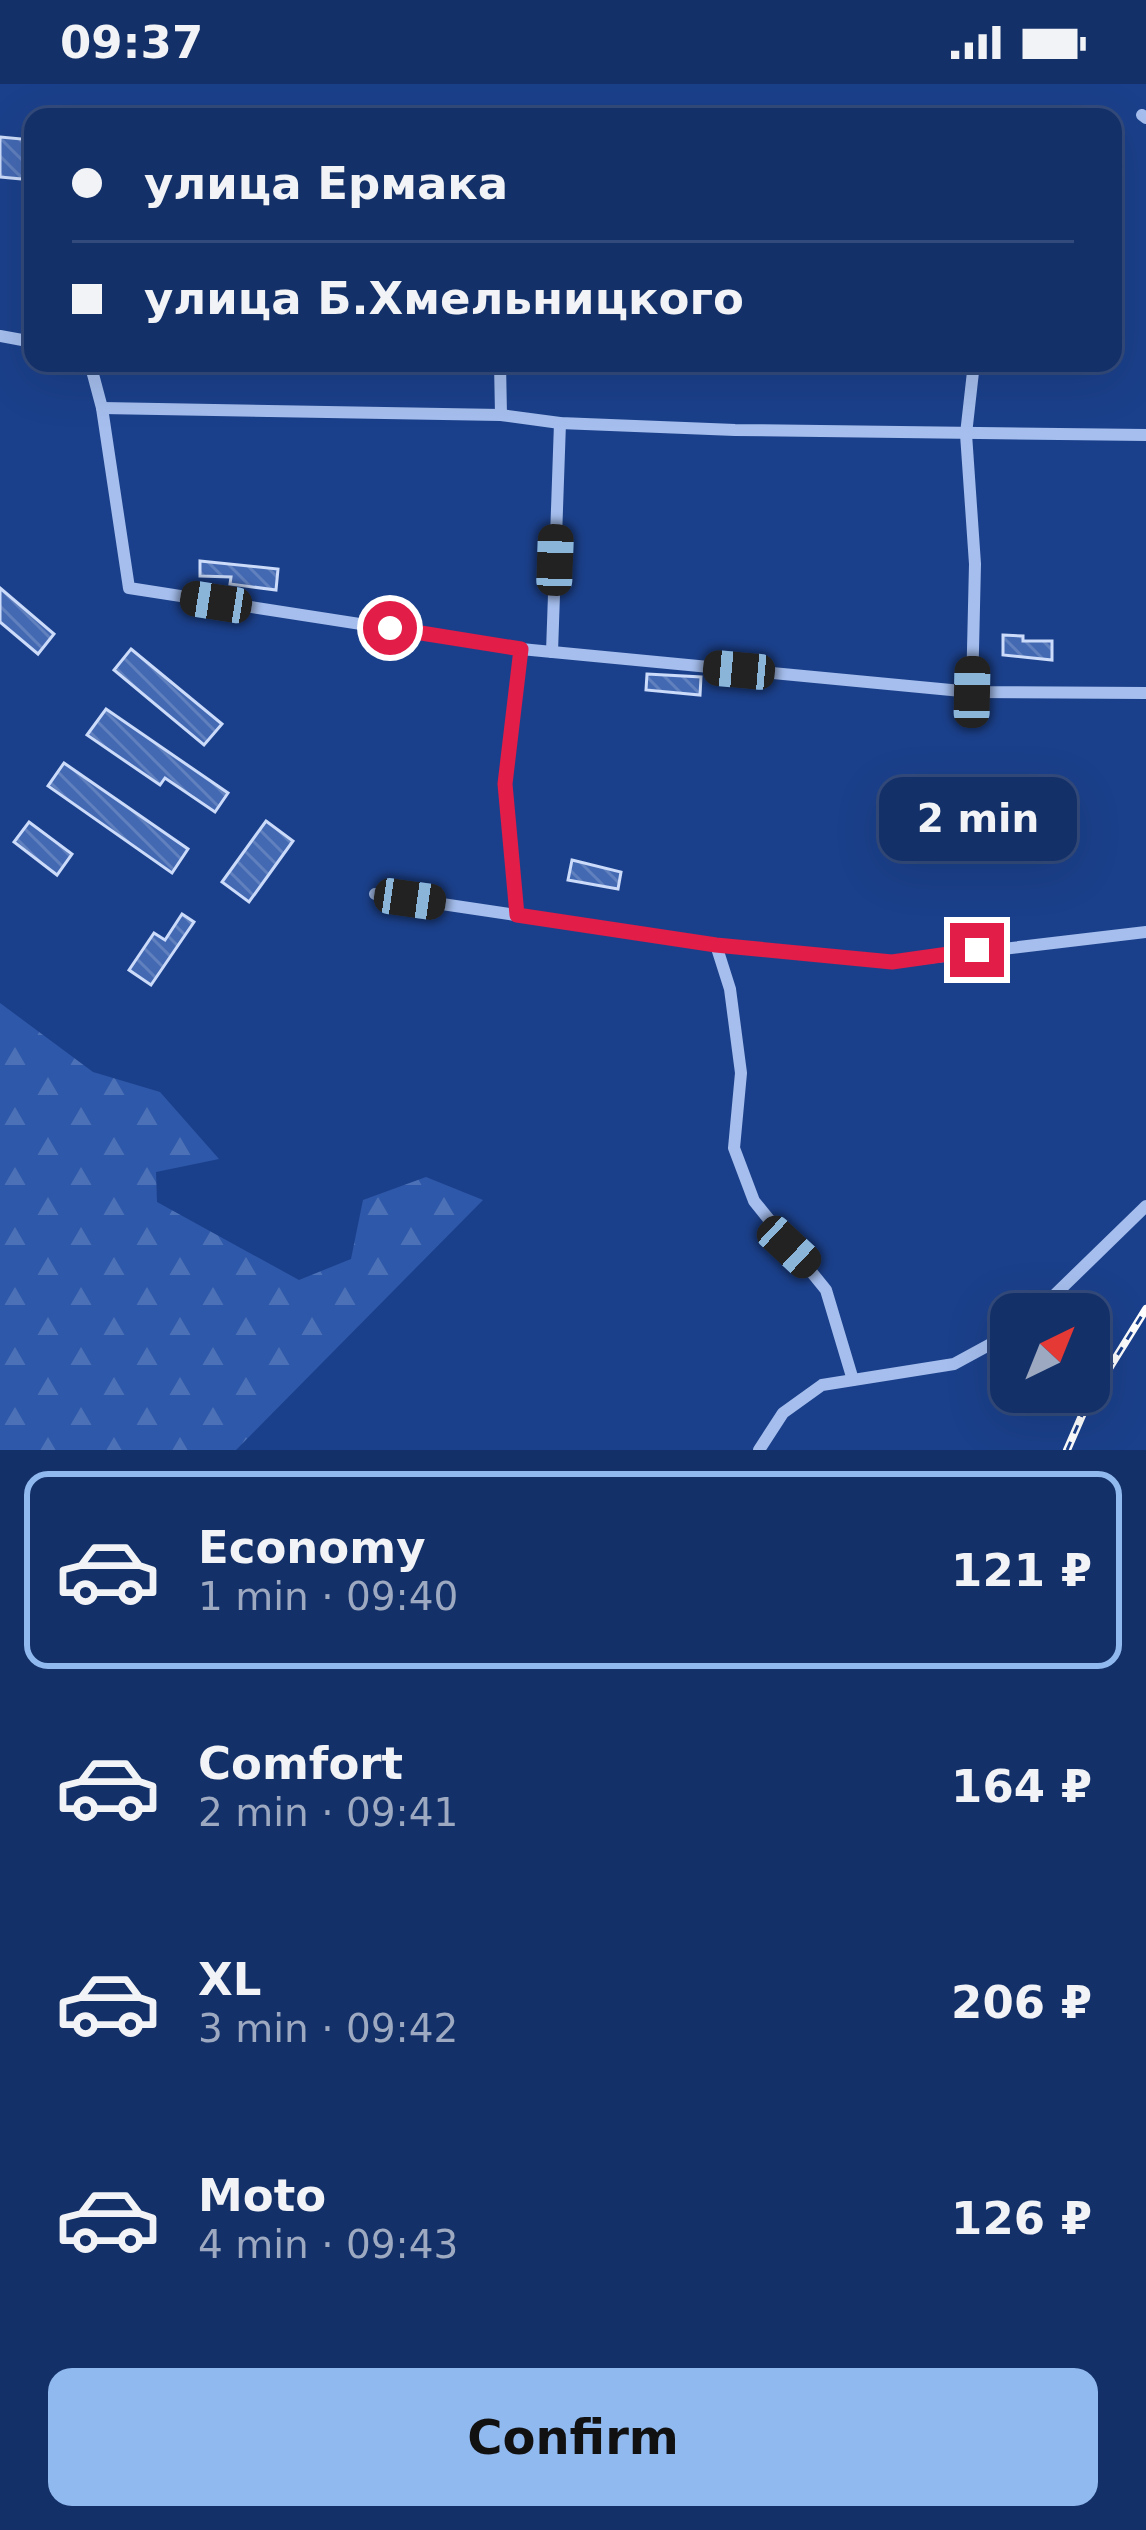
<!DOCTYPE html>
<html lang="en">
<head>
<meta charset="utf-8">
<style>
  :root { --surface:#143068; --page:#213c71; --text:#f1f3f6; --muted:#9da9c0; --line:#334b7c; --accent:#90b9f0 }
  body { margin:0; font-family:"DejaVu Sans",sans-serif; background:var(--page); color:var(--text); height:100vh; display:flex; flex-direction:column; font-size:45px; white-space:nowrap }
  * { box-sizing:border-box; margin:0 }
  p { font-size:39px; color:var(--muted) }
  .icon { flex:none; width:66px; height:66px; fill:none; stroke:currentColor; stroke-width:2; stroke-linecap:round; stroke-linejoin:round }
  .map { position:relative; height:1366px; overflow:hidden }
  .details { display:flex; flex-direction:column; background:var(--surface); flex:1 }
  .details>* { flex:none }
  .top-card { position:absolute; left:24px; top:24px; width:1098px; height:264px; border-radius:24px; box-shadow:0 12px 48px #0002,0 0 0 3px var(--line); display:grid; align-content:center; height:264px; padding:0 48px; background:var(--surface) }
  .needle { width:78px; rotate:43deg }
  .buttons { position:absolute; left:990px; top:1209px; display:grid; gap:24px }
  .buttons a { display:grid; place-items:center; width:120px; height:120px; border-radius:24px; background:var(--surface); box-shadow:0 12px 48px #0002,0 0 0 3px var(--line); font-size:60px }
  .end { position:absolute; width:54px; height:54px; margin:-27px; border:15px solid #e11d48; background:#fff; box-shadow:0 0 0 6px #fff }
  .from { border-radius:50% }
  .bubble { position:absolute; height:84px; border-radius:24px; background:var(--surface); box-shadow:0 12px 48px #0002,0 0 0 3px var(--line); font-size:39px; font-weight:700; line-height:84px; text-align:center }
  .car { position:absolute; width:36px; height:72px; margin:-36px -18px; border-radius:15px; box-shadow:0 0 9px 3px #0007; background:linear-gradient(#222 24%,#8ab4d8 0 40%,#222 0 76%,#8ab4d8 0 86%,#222 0) }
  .top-card b { display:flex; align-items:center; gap:42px; height:114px; font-size:45px }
  .top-card b+b { border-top:3px solid var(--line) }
  .top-card i { width:30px; height:30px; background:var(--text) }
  ul { padding:21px 0 0; list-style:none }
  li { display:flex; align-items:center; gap:36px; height:198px; margin:0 24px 18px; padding:0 24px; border:6px solid transparent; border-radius:24px }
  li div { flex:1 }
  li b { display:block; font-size:45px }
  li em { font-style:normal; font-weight:700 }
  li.selected { border-color:var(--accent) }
  li>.icon { width:108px; height:108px; stroke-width:1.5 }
  .button { display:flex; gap:24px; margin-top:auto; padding:24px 48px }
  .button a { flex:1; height:138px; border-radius:24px; background:var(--accent); color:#111; font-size:48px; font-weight:700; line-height:138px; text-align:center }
  .status { display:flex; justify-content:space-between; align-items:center; height:84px; padding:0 60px; background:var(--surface); direction:ltr }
  .status svg { height:33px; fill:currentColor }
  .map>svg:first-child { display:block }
  .forest { fill:url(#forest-firs) }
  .building { fill:url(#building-back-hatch); stroke:#cbdbf9; stroke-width:3 }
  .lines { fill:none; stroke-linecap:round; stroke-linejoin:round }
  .street { stroke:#a5beed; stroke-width:12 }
  .rail-casing { stroke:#fff; stroke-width:8 }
  .rail { stroke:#1b408b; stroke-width:3; stroke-dasharray:9; stroke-linecap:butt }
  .route { stroke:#e11d48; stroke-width:15 }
</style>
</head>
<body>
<div class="status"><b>09:37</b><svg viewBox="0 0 49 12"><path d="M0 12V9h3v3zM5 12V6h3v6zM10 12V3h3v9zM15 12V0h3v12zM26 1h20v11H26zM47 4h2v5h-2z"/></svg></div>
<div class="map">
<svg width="1146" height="1366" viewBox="0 0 1146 1366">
  <defs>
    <pattern id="forest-firs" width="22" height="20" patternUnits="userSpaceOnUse" patternTransform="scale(3)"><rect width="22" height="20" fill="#2e58a9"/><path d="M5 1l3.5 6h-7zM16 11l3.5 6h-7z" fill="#4d71b6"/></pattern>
    <pattern id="building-back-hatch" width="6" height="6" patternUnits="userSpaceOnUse" patternTransform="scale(3)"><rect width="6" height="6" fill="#4469b3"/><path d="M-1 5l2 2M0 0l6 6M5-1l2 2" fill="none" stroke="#6080be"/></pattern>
  </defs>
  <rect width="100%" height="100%" fill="#1b408b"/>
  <path class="forest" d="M0,919L93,988L160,1008L219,1075L156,1088L157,1118L299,1196L351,1175L363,1116L426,1093L483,1116L236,1366H0Z"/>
  <g class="building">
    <path d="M0,53L33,56V96L0,93Z"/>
    <path d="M200,477L278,485L276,506L230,500L231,493L200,492Z"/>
    <path d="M0,504L54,550L38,570L0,538Z"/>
    <path d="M1003,551L1023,552V557H1052V576L1003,571Z"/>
    <path d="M131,565L222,640L204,661L114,586Z"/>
    <path d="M647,590L701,593L700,611L646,606Z"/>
    <path d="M106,625L228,709L215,728L165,694L160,701L87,651Z"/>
    <path d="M64,679L188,765L172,789L48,702Z"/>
    <path d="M266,737L293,757L249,818L222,798Z"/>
    <path d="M29,738L72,770L57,791L14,758Z"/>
    <path d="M572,776L621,788L618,805L568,796Z"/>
    <path d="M182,830L194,838L151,901L129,886L154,849L165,856Z"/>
  </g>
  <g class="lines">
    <g class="street">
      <path d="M1142,31L1146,34"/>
      <path d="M0,252L33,258"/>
      <path d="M90,279L102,324L129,504L521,565L972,608L1146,609"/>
      <path d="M500,279L501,331"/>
      <path d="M102,324L501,331L560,339L735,346L1146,351"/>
      <path d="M552,568L560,339"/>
      <path d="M972,608L975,480L966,350L974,279"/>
      <path d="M375,810L716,861L893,878L1146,848"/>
      <path d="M517,831L505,700L521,565"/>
      <path d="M716,861L730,905L741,989L734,1064L754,1117L826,1206L853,1296"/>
      <path d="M1035,1230L1146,1122"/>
      <path d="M759,1366L783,1329L822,1301L954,1280L1011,1249"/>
    </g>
    <defs>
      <path id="rail" d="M1067,1366L1087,1320L1146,1225"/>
    </defs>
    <use href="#rail" class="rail-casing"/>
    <use href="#rail" class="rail"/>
  </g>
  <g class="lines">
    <path class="route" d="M390,544L521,565L505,700L517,831L716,861L892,878L977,866"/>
  </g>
</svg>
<div class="buttons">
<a><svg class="needle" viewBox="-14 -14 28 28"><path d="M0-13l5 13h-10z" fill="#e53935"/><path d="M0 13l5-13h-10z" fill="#9da9c0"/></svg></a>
</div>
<i class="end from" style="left:390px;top:544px"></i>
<i class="end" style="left:977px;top:866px"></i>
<div class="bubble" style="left:879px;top:693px;width:198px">2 min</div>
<i class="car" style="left:555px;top:476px;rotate:2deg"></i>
<i class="car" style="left:216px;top:518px;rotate:279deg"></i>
<i class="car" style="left:739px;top:586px;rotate:275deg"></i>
<i class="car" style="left:972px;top:608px;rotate:1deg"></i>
<i class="car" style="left:410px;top:815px;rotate:98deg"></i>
<i class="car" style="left:789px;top:1163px;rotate:133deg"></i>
<div class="top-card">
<b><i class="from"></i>улица Ермака</b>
<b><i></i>улица Б.Хмельницкого</b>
</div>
</div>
<section class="details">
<ul>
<li class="selected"><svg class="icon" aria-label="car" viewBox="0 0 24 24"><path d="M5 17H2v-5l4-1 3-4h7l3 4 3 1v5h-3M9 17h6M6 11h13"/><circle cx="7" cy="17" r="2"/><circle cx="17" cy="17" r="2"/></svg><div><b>Economy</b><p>1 min · 09:40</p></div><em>121 ₽</em></li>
<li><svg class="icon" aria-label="car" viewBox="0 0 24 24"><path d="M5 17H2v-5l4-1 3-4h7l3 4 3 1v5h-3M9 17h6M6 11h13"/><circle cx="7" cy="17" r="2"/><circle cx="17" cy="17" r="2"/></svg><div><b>Comfort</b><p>2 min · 09:41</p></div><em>164 ₽</em></li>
<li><svg class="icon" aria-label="car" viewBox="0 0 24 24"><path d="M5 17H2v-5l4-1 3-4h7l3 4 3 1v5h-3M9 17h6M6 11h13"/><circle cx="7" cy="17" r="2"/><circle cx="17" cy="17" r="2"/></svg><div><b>XL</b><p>3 min · 09:42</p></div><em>206 ₽</em></li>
<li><svg class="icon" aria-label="car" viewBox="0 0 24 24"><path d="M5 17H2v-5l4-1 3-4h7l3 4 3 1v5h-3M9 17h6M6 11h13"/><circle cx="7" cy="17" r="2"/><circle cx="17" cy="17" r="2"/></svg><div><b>Moto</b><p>4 min · 09:43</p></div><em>126 ₽</em></li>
</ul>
<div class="button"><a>Confirm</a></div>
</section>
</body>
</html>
